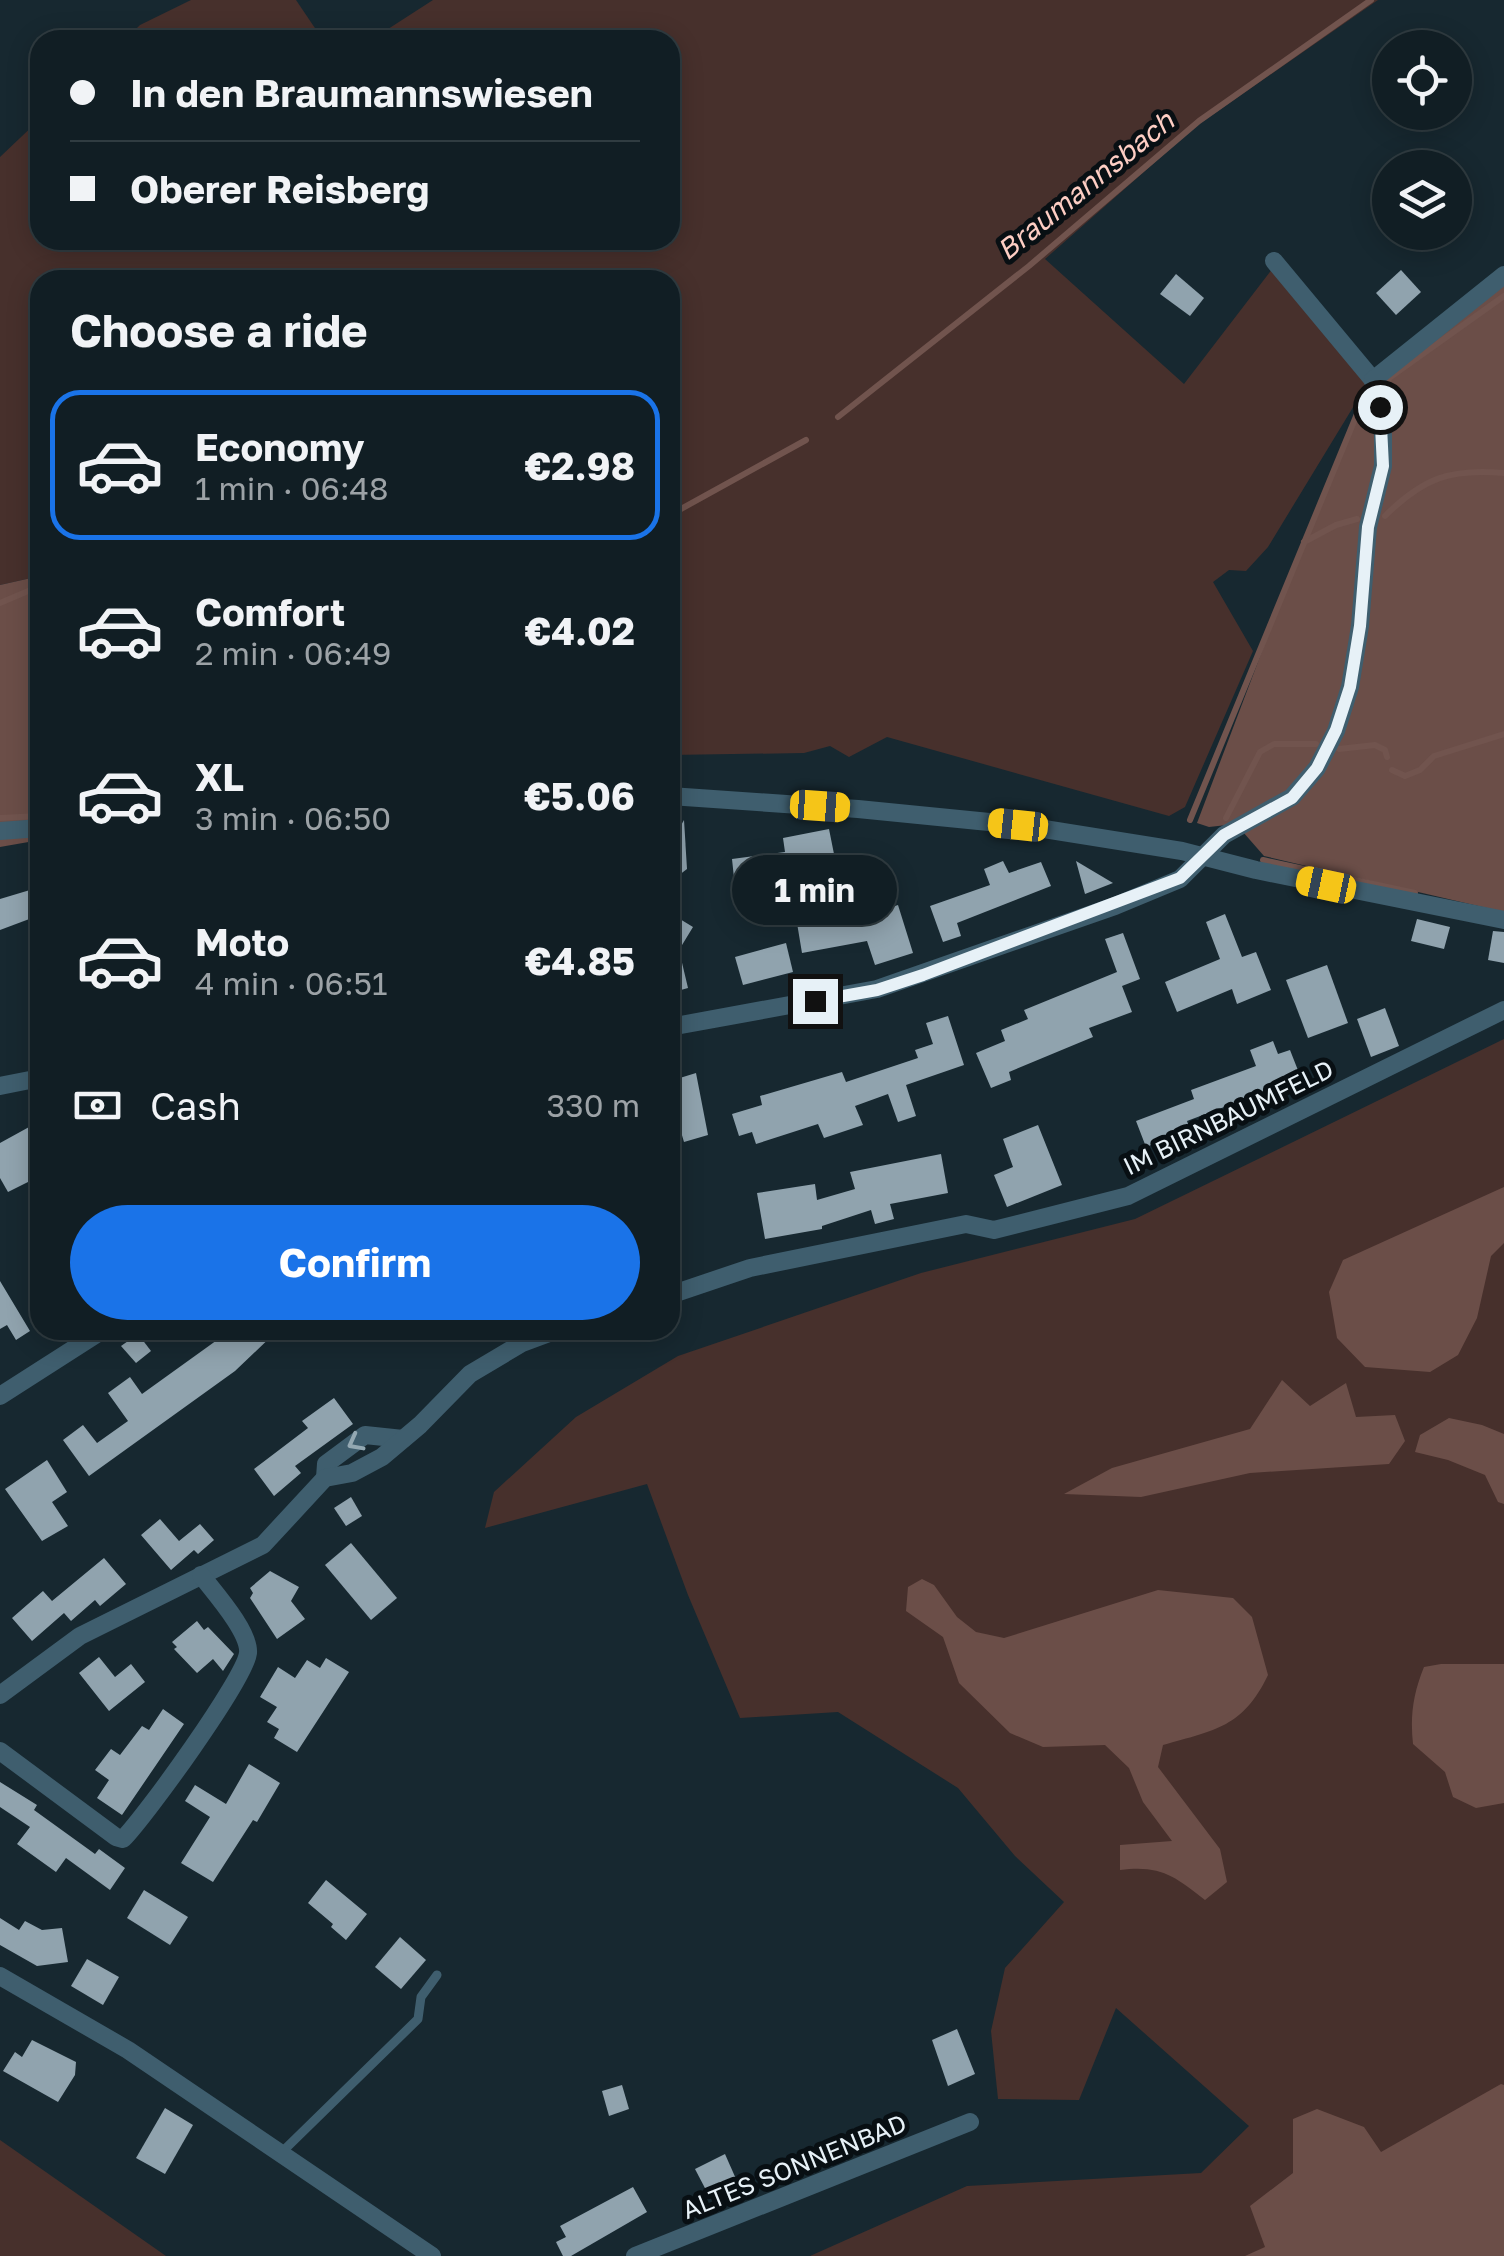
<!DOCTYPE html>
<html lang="en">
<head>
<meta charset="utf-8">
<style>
  :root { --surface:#111e24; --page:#1a272c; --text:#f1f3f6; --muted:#9ca2a6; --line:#303c41; --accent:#1a73e8 }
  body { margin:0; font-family:"Golos Text",sans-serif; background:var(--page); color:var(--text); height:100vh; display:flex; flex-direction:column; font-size:38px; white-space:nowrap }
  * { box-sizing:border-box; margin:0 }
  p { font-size:32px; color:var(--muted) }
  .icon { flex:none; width:55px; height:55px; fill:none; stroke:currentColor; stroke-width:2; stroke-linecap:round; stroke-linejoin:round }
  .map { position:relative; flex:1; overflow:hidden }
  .sheet { position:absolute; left:30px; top:270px; width:650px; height:1070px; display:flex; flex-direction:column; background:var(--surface); border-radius:30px; box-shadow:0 5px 25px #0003,0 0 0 2px var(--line) }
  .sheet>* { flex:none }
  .banner { position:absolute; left:30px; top:30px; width:650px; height:220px; border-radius:30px; box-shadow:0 5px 25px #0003,0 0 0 2px var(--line); display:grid; align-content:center; height:220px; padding:0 40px; background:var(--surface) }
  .fabs { position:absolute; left:1372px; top:30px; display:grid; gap:20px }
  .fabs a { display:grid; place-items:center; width:100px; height:100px; border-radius:50%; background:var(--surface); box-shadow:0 5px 25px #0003,0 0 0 2px var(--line); font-size:50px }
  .end { position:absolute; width:45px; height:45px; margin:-22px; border:12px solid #e7f1f7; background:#111; box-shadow:0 0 0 5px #111 }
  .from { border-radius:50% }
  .bubble { position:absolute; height:70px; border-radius:35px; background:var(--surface); box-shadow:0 5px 25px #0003,0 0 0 2px var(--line); font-size:32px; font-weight:700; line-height:70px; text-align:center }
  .car { position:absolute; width:30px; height:60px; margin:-30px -15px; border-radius:12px; box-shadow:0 0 8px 2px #0007; background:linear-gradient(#f5c518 24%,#345 0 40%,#f5c518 0 76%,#345 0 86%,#f5c518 0) }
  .banner b { display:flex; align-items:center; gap:35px; height:95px; font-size:38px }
  .banner b+b { border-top:2px solid var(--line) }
  .banner i { width:25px; height:25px; background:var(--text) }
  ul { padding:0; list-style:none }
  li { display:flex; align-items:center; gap:30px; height:150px; margin:0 20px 15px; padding:0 20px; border:5px solid transparent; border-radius:30px }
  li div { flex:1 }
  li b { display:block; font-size:38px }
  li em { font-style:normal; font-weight:700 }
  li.selected { border-color:var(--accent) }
  li>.icon { width:90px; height:90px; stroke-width:1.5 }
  h2 { padding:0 40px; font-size:45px; line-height:120px }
  .pay { display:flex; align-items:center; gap:25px; height:110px; padding:0 40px; font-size:38px }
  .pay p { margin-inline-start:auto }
  .action { display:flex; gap:20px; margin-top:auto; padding:20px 40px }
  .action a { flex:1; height:115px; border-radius:60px; background:var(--accent); color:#fff; font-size:40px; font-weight:700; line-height:115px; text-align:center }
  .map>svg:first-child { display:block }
  .green { fill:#47302c }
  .forest { fill:#6b4e48 }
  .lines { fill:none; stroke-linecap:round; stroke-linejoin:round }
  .stream { stroke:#71544e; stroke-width:6 }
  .building { fill:#90a3ae }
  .service { stroke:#3f5e6e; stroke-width:9 }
  .minor { stroke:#3f5e6e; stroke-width:18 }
  .oneway { stroke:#93a8b2 }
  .route { stroke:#e7f1f7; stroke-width:12 }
  .labels { text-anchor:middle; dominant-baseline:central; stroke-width:10; stroke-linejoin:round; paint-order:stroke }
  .street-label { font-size:25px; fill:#e7f1f7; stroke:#080f13 }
  .water-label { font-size:28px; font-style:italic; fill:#fecec4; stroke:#080f13 }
</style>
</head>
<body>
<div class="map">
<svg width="1504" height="2256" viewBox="0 0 1504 2256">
  <rect width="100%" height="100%" fill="#172830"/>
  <g class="green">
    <path d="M191,0H296L323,40H125L140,25Z"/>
    <path d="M433,0H1378L1195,127L1045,259L1184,384L1273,268L1369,381L1268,547L1246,571L1229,570L1213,582L1253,651L1185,807L1169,816L887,737L849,757L830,746L804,753L670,755V280H40V576L0,585V157L40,119V240H670V40H371Z"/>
    <path d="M1504,1039V2256H810L967,2186L1201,2173L1249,2126L1116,2008L1079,2100L998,2099L991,2031L1005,1968L1064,1902L1015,1856L958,1788L838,1712L740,1718L688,1595L647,1484L485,1528L494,1492L576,1417L678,1356L921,1273L1135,1219Z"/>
    <path d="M0,2140L166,2256H0Z"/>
  </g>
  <g class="forest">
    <path d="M1504,285V912L1264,856L1236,824L1209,827L1197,823L1303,543L1369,381Z"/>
    <path d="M40,576V840L0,847V585Z"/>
    <path d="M1504,1187V1243L1491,1256L1477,1318L1458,1355L1430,1372L1365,1367L1337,1338L1329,1292L1343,1260Z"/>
    <path d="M1282,1380L1310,1406L1346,1383L1356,1417L1395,1415L1405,1441L1389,1464L1250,1473L1141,1497L1064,1494L1112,1468L1250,1429Z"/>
    <path d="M1449,1418L1482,1425L1504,1434V1504L1498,1502L1485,1475L1448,1460L1415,1452L1420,1435Z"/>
    <path d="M922,1579L934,1585L957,1617L976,1632L1004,1638L1158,1590L1233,1598L1252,1617L1268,1675C1243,1727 1216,1730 1163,1745L1158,1767L1220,1849L1227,1882L1205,1900C1174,1876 1161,1865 1120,1870V1845L1172,1841L1143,1802L1129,1768L1105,1745L1043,1747L1010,1733L959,1683L943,1637L906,1611L908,1587Z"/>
    <path d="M1441,1664H1504V1803L1476,1808L1453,1797L1445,1772L1413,1744C1410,1716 1413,1694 1424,1667Z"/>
    <path d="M1501,2084L1504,2085V2256H1245L1265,2247L1250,2206L1293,2173V2119L1317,2109L1364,2127L1381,2152Z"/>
  </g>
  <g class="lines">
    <g class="stream">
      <path d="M1386,390L1389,378L1504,296"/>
      <path d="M838,417L1029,266L1199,121L1371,0"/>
      <path d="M670,515L806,440"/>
      <path d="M1385,516C1423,478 1451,468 1504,473"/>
      <path d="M1304,542L1336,525L1357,519"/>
      <path d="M0,603L40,586"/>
      <path d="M1339,749L1375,745L1385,750L1387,757"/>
      <path d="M1392,770L1405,776L1420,770L1434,756L1504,734"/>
      <path d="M0,818L40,816"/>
      <path d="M1226,818L1260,752L1274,744H1316"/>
      <path d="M1190,820L1357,414L1369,406"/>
      <path d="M1263,860L1415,893"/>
    </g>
  </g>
  <g class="building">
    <path d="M1401,270L1421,292L1396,315L1376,293Z"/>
    <path d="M1176,274L1204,298L1190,316L1160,294Z"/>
    <path d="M684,820L687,869L670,882V845Z"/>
    <path d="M829,829L839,879L736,897L732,859L785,852L783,838Z"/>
    <path d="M1003,861L1009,873L1041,862L1051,886L957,923L961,936L943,942L930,906L990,885L984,869Z"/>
    <path d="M1076,861L1113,883L1085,894Z"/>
    <path d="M40,887V915L0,930V899Z"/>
    <path d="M898,905L913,953L875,965L867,941L802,953L796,917L841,908L844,923Z"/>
    <path d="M670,913L693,927L679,950L688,988L670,993Z"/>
    <path d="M1225,914L1242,957L1256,952L1271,990L1237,1004L1232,989L1177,1012L1165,982L1220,959L1206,922Z"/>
    <path d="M1417,919L1450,927L1444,949L1411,941Z"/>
    <path d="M1493,931L1504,932V963L1488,960Z"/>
    <path d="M1123,933L1140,979L1122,986L1132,1012L1089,1028L1093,1037L1009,1072L1011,1080L991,1088L976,1053L1005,1041L1001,1030L1028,1019L1024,1010L1117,972L1105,939Z"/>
    <path d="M786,943L793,972L743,985L735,957Z"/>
    <path d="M1327,965L1348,1023L1308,1038L1286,980Z"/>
    <path d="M1385,1008L1399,1046L1371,1057L1357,1019Z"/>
    <path d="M948,1016L964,1065L906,1085L916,1116L898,1122L888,1094L855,1106L863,1125L824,1138L818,1124L756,1144L752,1132L739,1136L732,1114L762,1105L760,1096L842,1072L846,1082L918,1058L915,1050L933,1044L926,1023Z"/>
    <path d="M1273,1041L1278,1054L1290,1050L1301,1078L1187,1121L1190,1130L1146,1147L1136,1121L1194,1099L1191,1090L1256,1066L1250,1050Z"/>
    <path d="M696,1073L708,1135L684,1142L676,1115L670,1117V1081Z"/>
    <path d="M40,1121V1176L8,1192L0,1178V1143Z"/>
    <path d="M1038,1125L1062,1185L1007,1207L994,1175L1013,1167L1003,1139Z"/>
    <path d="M941,1154L948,1193L890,1204L894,1219L875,1224L871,1210L822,1226V1229L765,1239L757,1193L815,1184L817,1200L855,1189L850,1172Z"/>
    <path d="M0,1281L30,1331L16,1340L7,1325L0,1329Z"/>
    <path d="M231,1330H278L235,1371L89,1476L63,1440L83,1425L97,1443L128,1421L108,1393L130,1377L142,1394Z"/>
    <path d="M138,1334L151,1351L136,1363L121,1346Z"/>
    <path d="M334,1398L353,1424L295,1466L301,1473L274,1496L254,1469L308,1428L302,1421Z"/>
    <path d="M47,1460L67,1492L52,1502L68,1526L42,1541L5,1489Z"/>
    <path d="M351,1497L362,1516L346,1526L334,1508Z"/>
    <path d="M160,1519L179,1541L200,1524L214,1540L198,1554L194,1550L171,1570L141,1535Z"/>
    <path d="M351,1543L397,1598L371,1620L325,1565Z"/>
    <path d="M104,1558L126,1584L100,1606L95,1600L71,1621L64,1613L32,1641L12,1618L43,1591L52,1601Z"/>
    <path d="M270,1571L299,1587L291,1601L305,1619L277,1639L250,1598L253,1593L250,1588Z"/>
    <path d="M197,1621L204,1630L208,1627L234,1654L223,1671L213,1659L197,1673L174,1649L177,1647L172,1642Z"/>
    <path d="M99,1657L115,1677L131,1664L145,1682L109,1711L79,1673Z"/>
    <path d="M326,1658L349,1672L297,1752L274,1738L279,1729L267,1722L277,1707L260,1697L278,1667L295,1678L307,1660L320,1668Z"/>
    <path d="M163,1709L184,1724L122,1815L97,1798L109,1780L95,1770L111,1749L120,1755L142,1726L149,1730Z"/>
    <path d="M249,1764L280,1783L257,1822L253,1820L213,1882L181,1863L210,1817L185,1801L195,1785L226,1804Z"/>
    <path d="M0,1782L37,1805L34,1810L95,1854L99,1849L125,1868L110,1890L66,1858L56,1872L17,1844L30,1827L0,1807Z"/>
    <path d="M326,1880L367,1914L346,1940L331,1927L333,1924L308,1903Z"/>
    <path d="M144,1890L188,1917L170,1945L127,1918Z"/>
    <path d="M0,1918L19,1930L25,1921L42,1930L62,1928L68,1962L37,1966L0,1945Z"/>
    <path d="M400,1937L426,1960L401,1989L375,1967Z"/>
    <path d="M87,1959L119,1977L103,2005L71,1986Z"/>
    <path d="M957,2029L975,2074L948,2086L932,2040Z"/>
    <path d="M32,2040L76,2062L75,2075L58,2102L3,2071L15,2052L22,2057Z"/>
    <path d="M622,2085L629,2109L609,2116L602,2091Z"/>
    <path d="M165,2108L193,2125L165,2174L136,2158Z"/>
    <path d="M725,2154L736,2179L707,2192L695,2169Z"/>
    <path d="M633,2187L647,2212L571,2256H563L556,2242L566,2237L560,2226Z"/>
  </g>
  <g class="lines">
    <path class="service" d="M282,2152L418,2019L421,1997L437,1975"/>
    <g class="minor">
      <path d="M1274,261L1373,380"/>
      <path d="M670,796L858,809L1019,825L1182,851L1256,870L1504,920"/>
      <path d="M0,831L40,828"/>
      <path d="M670,1027L877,989L1115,906L1180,879L1224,835L1292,797L1317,768L1336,731L1350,687L1360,626L1368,527L1383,466V435L1373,380L1504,275"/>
      <path d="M0,1086L40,1078"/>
      <path d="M670,1295L750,1268L966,1224L994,1230L1128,1196L1504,1010"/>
      <path d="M0,1396L103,1330"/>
      <path d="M325,1478L326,1464L365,1435L403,1439"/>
      <path d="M0,1695L80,1636L263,1545L325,1478L352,1473L382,1457L420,1425L470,1374L522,1343L557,1330"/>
      <path d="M0,1751L116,1837L123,1839C145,1817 245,1679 248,1653C250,1632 214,1592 201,1575"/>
      <path d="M0,1976L128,2050L432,2256"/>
      <path d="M635,2256L970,2122"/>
    </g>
  </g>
  <defs><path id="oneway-chevron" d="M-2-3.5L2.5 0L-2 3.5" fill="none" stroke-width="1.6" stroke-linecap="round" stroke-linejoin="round" transform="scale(2.5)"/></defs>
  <use class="oneway" href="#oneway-chevron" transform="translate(355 1443) rotate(152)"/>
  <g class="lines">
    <path class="route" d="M815,1001L877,990L923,975L1180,878L1224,835L1292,798L1317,768L1336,730L1350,687L1360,626L1368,527L1383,466L1380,407"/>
  </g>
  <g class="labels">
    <g class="street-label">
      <text transform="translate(1228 1117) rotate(-26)">IM BIRNBAUMFELD</text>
      <text transform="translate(794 2166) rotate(-22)">ALTES SONNENBAD</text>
    </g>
    <g class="water-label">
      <text transform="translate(1085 185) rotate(-39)">Braumannsbach</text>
    </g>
  </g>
</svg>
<div class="fabs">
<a><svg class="icon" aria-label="locate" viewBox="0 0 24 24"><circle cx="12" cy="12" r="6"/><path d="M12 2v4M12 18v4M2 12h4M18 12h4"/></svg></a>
<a><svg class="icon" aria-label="layers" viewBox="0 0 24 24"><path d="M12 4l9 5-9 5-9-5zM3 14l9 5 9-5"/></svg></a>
</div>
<i class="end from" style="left:1380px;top:407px"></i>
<i class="end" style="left:815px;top:1001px"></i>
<div class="bubble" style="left:732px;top:855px;width:165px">1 min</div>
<i class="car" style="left:820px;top:806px;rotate:94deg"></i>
<i class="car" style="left:1018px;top:825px;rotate:276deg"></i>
<i class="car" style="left:1326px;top:885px;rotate:282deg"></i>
<div class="banner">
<b><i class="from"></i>In den Braumannswiesen</b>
<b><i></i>Oberer Reisberg</b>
</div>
<section class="sheet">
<h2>Choose a ride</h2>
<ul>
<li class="selected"><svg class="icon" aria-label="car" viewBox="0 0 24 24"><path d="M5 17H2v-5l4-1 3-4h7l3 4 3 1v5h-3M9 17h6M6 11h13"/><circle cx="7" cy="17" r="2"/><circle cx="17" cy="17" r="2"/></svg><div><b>Economy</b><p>1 min · 06:48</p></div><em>€2.98</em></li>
<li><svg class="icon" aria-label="car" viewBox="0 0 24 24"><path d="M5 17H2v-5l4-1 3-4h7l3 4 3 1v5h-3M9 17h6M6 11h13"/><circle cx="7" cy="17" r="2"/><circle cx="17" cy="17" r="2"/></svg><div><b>Comfort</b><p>2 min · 06:49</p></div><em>€4.02</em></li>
<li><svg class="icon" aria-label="car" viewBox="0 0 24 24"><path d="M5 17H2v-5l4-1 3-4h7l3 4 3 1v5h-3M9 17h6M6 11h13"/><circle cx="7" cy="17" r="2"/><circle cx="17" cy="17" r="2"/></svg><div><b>XL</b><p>3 min · 06:50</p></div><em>€5.06</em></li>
<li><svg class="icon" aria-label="car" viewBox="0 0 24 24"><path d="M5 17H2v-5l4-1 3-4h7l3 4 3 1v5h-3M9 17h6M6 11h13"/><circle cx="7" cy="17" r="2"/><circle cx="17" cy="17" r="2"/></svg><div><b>Moto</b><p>4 min · 06:51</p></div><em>€4.85</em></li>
</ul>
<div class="pay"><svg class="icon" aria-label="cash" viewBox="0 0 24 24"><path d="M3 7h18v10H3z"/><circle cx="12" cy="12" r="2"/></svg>Cash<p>330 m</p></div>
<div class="action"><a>Confirm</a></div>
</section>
</div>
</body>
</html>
